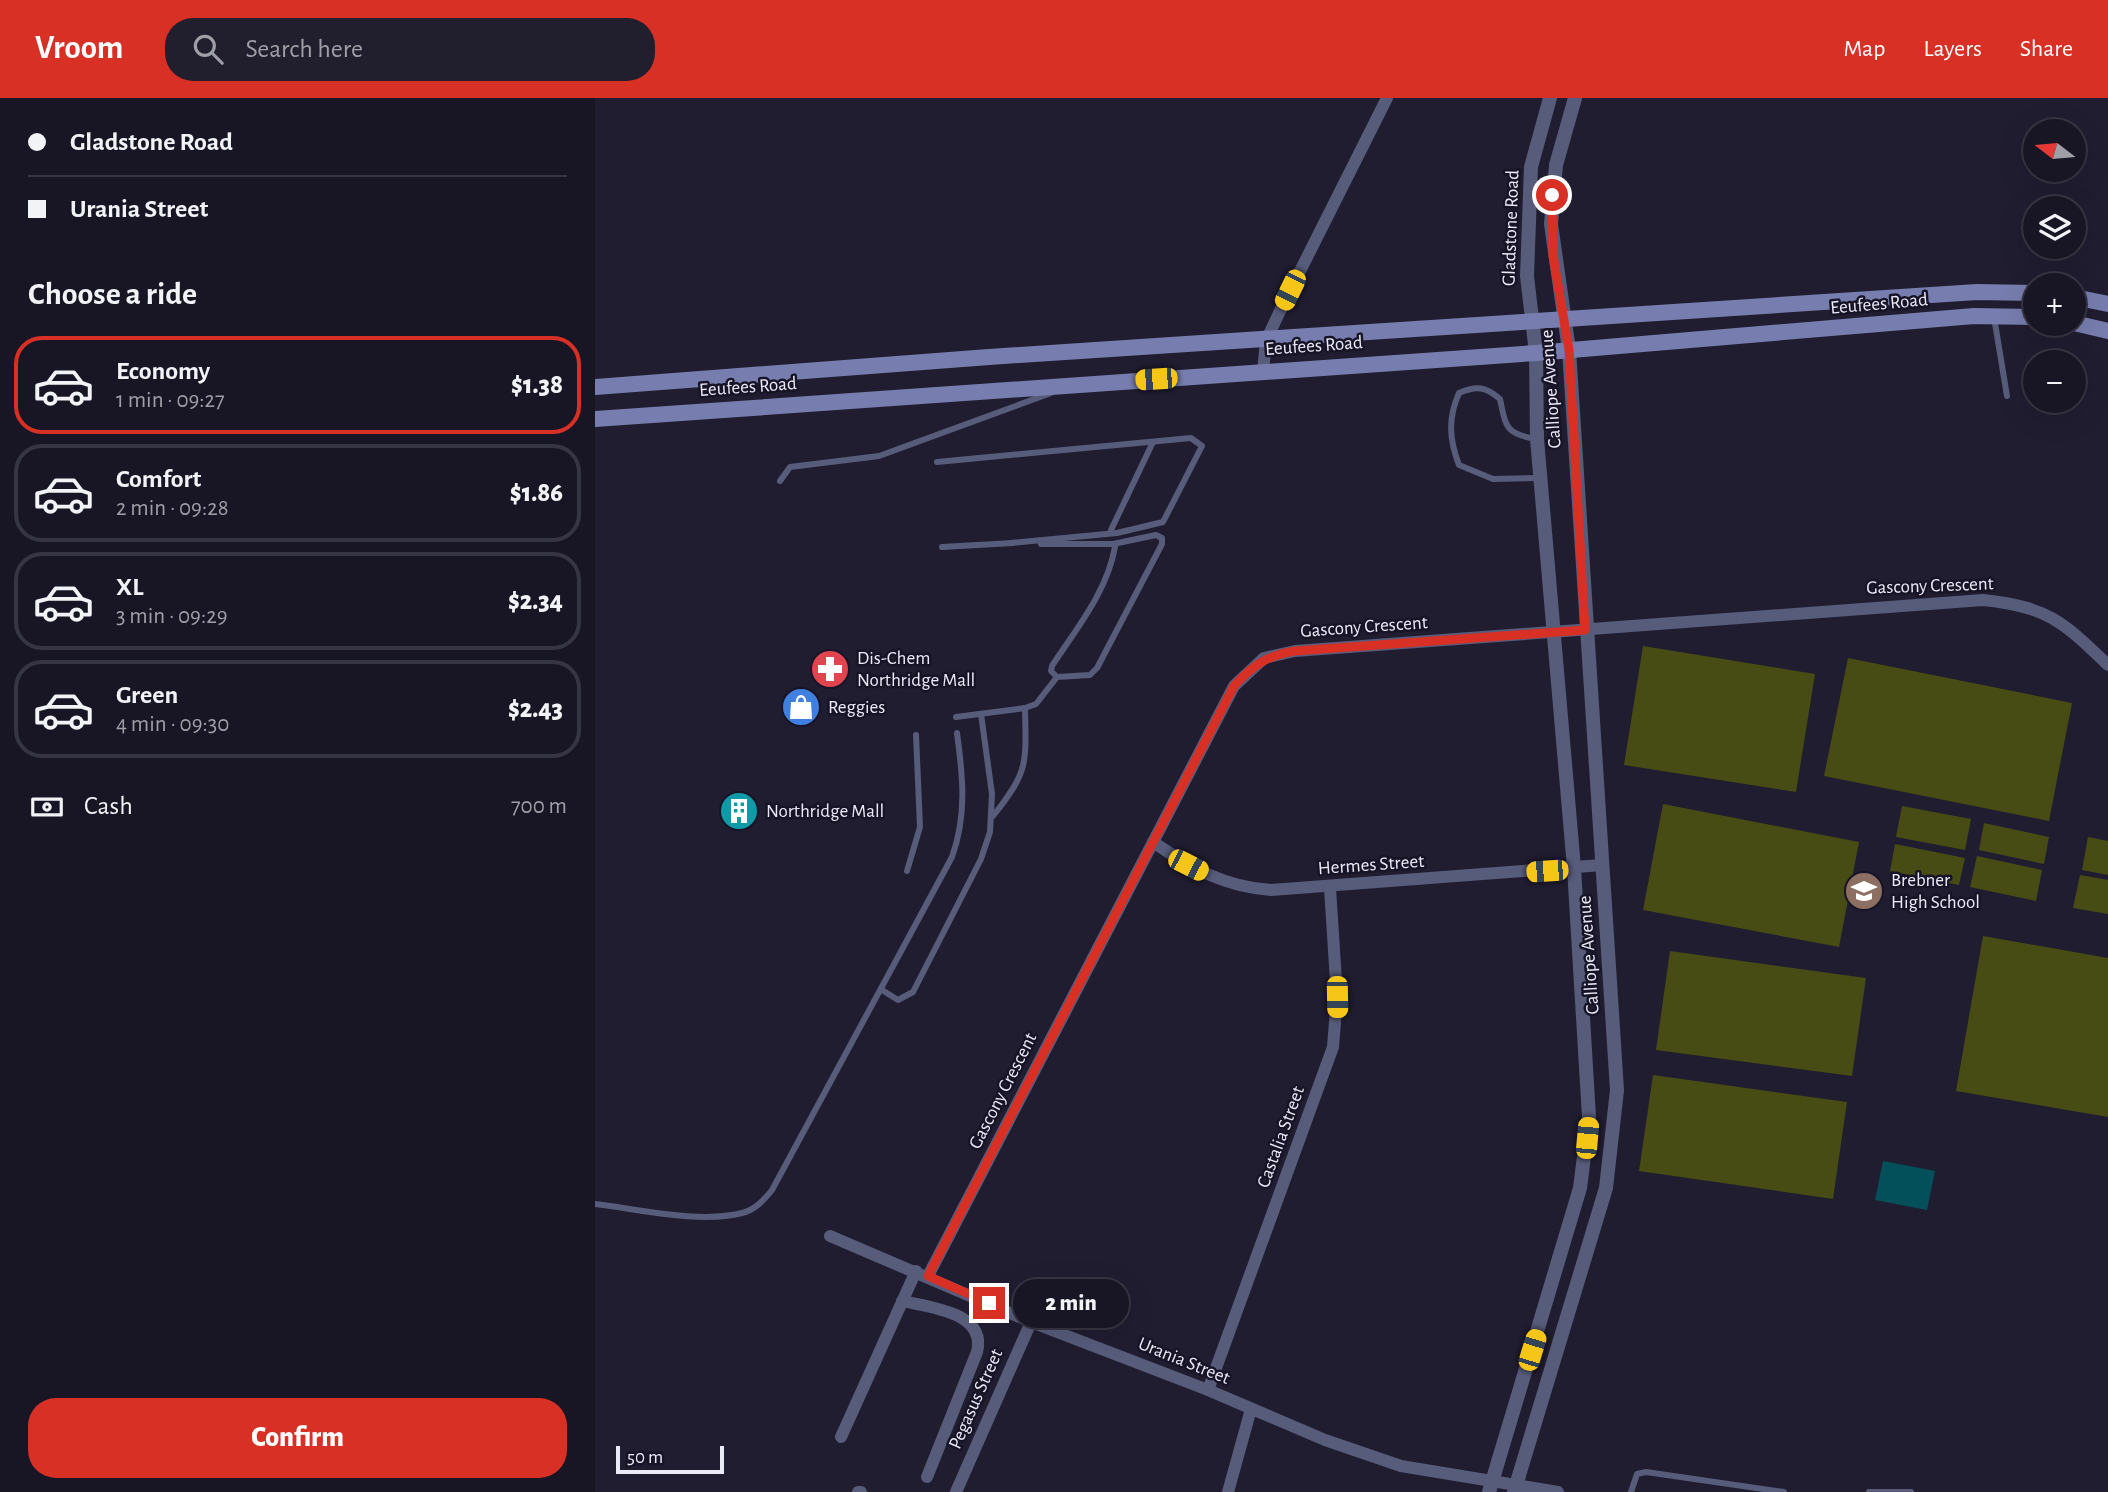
<!DOCTYPE html>
<html lang="en">
<head>
<meta charset="utf-8">
<style>
  :root { --surface:#181625; --page:#211f2d; --text:#f1f3f6; --muted:#9f9fa7; --line:#363542; --accent:#d93025 }
  body { margin:0; font-family:"Alegreya Sans",sans-serif; background:var(--page); color:var(--text); height:100vh; display:flex; flex-direction:column; font-size:26px; white-space:nowrap }
  * { box-sizing:border-box; margin:0 }
  p { font-size:23px; color:var(--muted) }
  .icon { flex:none; width:38px; height:38px; fill:none; stroke:currentColor; stroke-width:2; stroke-linecap:round; stroke-linejoin:round }
  .map { position:relative; flex:1; overflow:hidden }
  .details { display:flex; flex-direction:column; background:var(--surface); width:595px }
  .details>* { flex:none }
  .top-card { display:grid; align-content:center; height:154px; padding:0 28px; background:var(--surface) }
  .needle { width:46px; rotate:286deg }
  .fabs { position:absolute; left:1428px; top:21px; display:grid; gap:14px }
  .fabs a { display:grid; place-items:center; width:63px; height:63px; border-radius:50%; background:var(--surface); box-shadow:0 7px 28px #0002,0 0 0 2px var(--line); font-size:35px }
  .scale { position:absolute; left:21px; bottom:18px; width:108px; box-sizing:border-box; padding-left:7px; border:4px solid #ebeaf8; border-top:0; font-size:19px; line-height:24px; white-space:nowrap; color:#ebeaf8; -webkit-text-stroke:5px #171427; paint-order:stroke }
  .end { position:absolute; width:32px; height:32px; margin:-16px; border:9px solid #d93025; background:#fff; box-shadow:0 0 0 4px #fff }
  .from { border-radius:50% }
  .bubble { position:absolute; height:49px; border-radius:24px; background:var(--surface); box-shadow:0 7px 28px #0002,0 0 0 2px var(--line); font-size:23px; font-weight:800; line-height:49px; text-align:center }
  .car { position:absolute; width:21px; height:42px; margin:-21px -10px; border-radius:9px; box-shadow:0 0 5px 2px #0007; background:linear-gradient(#f5c518 24%,#345 0 40%,#f5c518 0 76%,#345 0 86%,#f5c518 0) }
  .top-card b { display:flex; align-items:center; gap:24px; height:66px; font-size:26px }
  .top-card b+b { border-top:2px solid var(--line) }
  .top-card i { width:18px; height:18px; background:var(--text) }
  ul { padding:0; list-style:none }
  li { display:flex; align-items:center; gap:21px; height:98px; margin:0 14px 10px; padding:0 14px; border:4px solid var(--line); border-radius:28px }
  li div { flex:1 }
  li b { display:block; font-size:26px }
  li em { font-style:normal; font-weight:800 }
  li.on { border-color:var(--accent) }
  li>.icon { width:63px; height:63px; stroke-width:1.5 }
  h2 { padding:0 28px; font-size:32px; line-height:84px }
  .pay { display:flex; align-items:center; gap:18px; height:77px; padding:0 28px; font-size:26px }
  .pay p { margin-inline-start:auto }
  .button { display:flex; gap:14px; margin-top:auto; padding:14px 28px }
  .button a { flex:1; height:80px; border-radius:28px; background:var(--accent); color:#fff; font-size:28px; font-weight:800; line-height:80px; text-align:center }
  header { display:flex; align-items:center; gap:42px; box-sizing:border-box; height:98px; padding:0 35px; background:var(--accent); color:#fff }
  header strong { font-size:33px }
  nav { display:flex; gap:38px; margin-inline-start:auto; font-size:24px }
  .search { width:490px; height:63px; background:var(--page); display:flex; align-items:center; gap:18px; box-sizing:border-box; padding:0 24px; border-radius:28px; color:var(--muted); font-size:26px }
  main { display:flex; flex:1; min-height:0 }
  .map>svg:first-child { display:block }
  .green { fill:#464c13 }
  .water { fill:#03505a }
  .lines { fill:none; stroke-linecap:round; stroke-linejoin:round }
  .service { stroke:#575c7b; stroke-width:6 }
  .minor { stroke:#575c7b; stroke-width:12 }
  .tertiary { stroke:#575c7b; stroke-width:14 }
  .secondary { stroke:#777eaf; stroke-width:16 }
  .route { stroke:#d93025; stroke-width:9 }
  .labels { text-anchor:middle; dominant-baseline:central; stroke-width:5; stroke-linejoin:round; paint-order:stroke }
  .street-label { font-size:19px; fill:#ebeaf8; stroke:#171427 }
  .poi-label { font-size:19px; fill:#ebeaf8; stroke:#171427; text-anchor:start }
</style>
</head>
<body>
<header>
<strong>Vroom</strong>
<div class="search"><svg class="icon" aria-label="search" viewBox="0 0 24 24"><circle cx="10" cy="10" r="6"/><path d="M15 15l6 6"/></svg>Search here</div>
<nav><a>Map</a><a>Layers</a><a>Share</a></nav>
</header>
<main>
<section class="details">
<div class="top-card">
<b><i class="from"></i>Gladstone Road</b>
<b><i></i>Urania Street</b>
</div>
<h2>Choose a ride</h2>
<ul>
<li class="on"><svg class="icon" aria-label="car" viewBox="0 0 24 24"><path d="M5 17H2v-5l4-1 3-4h7l3 4 3 1v5h-3M9 17h6M6 11h13"/><circle cx="7" cy="17" r="2"/><circle cx="17" cy="17" r="2"/></svg><div><b>Economy</b><p>1 min · 09:27</p></div><em>$1.38</em></li>
<li><svg class="icon" aria-label="car" viewBox="0 0 24 24"><path d="M5 17H2v-5l4-1 3-4h7l3 4 3 1v5h-3M9 17h6M6 11h13"/><circle cx="7" cy="17" r="2"/><circle cx="17" cy="17" r="2"/></svg><div><b>Comfort</b><p>2 min · 09:28</p></div><em>$1.86</em></li>
<li><svg class="icon" aria-label="car" viewBox="0 0 24 24"><path d="M5 17H2v-5l4-1 3-4h7l3 4 3 1v5h-3M9 17h6M6 11h13"/><circle cx="7" cy="17" r="2"/><circle cx="17" cy="17" r="2"/></svg><div><b>XL</b><p>3 min · 09:29</p></div><em>$2.34</em></li>
<li><svg class="icon" aria-label="car" viewBox="0 0 24 24"><path d="M5 17H2v-5l4-1 3-4h7l3 4 3 1v5h-3M9 17h6M6 11h13"/><circle cx="7" cy="17" r="2"/><circle cx="17" cy="17" r="2"/></svg><div><b>Green</b><p>4 min · 09:30</p></div><em>$2.43</em></li>
</ul>
<div class="pay"><svg class="icon" aria-label="cash" viewBox="0 0 24 24"><path d="M3 7h18v10H3z"/><circle cx="12" cy="12" r="2"/></svg>Cash<p>700 m</p></div>
<div class="button"><a>Confirm</a></div>
</section>
<div class="map">
<svg width="1513" height="1394" viewBox="0 0 1513 1394">
  <rect width="100%" height="100%" fill="#201d31"/>
  <g class="green">
    <path d="M1048,548L1220,576L1201,694L1029,667Z"/>
    <path d="M1253,560L1477,605L1454,723L1229,678Z"/>
    <path d="M1068,706L1264,744L1244,849L1048,812Z"/>
    <path d="M1307,708L1376,721L1370,752L1301,739Z"/>
    <path d="M1389,725L1454,739L1449,766L1384,752Z"/>
    <path d="M1493,739L1513,743V777L1487,772Z"/>
    <path d="M1300,746L1370,760L1364,787L1295,773Z"/>
    <path d="M1382,758L1447,772L1441,803L1375,789Z"/>
    <path d="M1485,777L1513,782V816L1478,810Z"/>
    <path d="M1388,838L1513,860V1019L1361,993Z"/>
    <path d="M1075,853L1271,880L1257,978L1061,952Z"/>
    <path d="M1058,977L1252,1004L1238,1101L1044,1073Z"/>
  </g>
  <path class="water" d="M1288,1063L1340,1073L1332,1112L1280,1102Z"/>
  <g class="lines">
    <g class="service">
      <path d="M1399,219L1412,298"/>
      <path d="M940,341C910,335 911,329 905,301C891,289 882,287 864,295C853,320 854,341 864,367L898,381L944,380"/>
      <path d="M342,364L596,340L607,348L568,424L522,435L416,445"/>
      <path d="M185,383L195,369L284,358L456,295"/>
      <path d="M518,435L516,432L558,344"/>
      <path d="M446,446H518L520,449C512,494 481,531 457,568L456,573L462,579"/>
      <path d="M347,449L418,445"/>
      <path d="M361,619L430,610L441,606L462,579L495,577L502,570L567,446V440L561,437L518,446"/>
      <path d="M398,718C434,673 431,666 430,610"/>
      <path d="M312,773L325,729L321,637"/>
      <path d="M287,892L303,902L318,894L386,761L395,734L397,696L386,616"/>
      <path d="M0,1106C43,1111 105,1126 147,1115C160,1112 169,1102 177,1092L357,759C372,717 368,679 362,635"/>
      <path d="M1036,1394L1042,1376L1051,1374L1189,1394"/>
      <path d="M1274,1394H1316"/>
    </g>
    <g class="minor">
      <path d="M668,273L671,243L684,215L792,0"/>
      <path d="M558,744C596,770 630,789 676,792L1007,767"/>
      <path d="M235,1138L436,1224L613,1292L730,1342L806,1368L963,1394"/>
      <path d="M333,1178L639,588L669,560L700,553L1388,502C1453,509 1467,523 1513,567"/>
      <path d="M307,1203C334,1209 392,1214 382,1254L332,1379"/>
      <path d="M613,1292L738,949L742,899L735,790"/>
      <path d="M246,1339L321,1173"/>
      <path d="M263,1394H266"/>
      <path d="M361,1394L436,1224"/>
      <path d="M633,1394L656,1311"/>
    </g>
    <g class="tertiary">
      <path d="M894,1394L985,1090L994,1019L979,770L942,341L941,255L932,178L936,69L955,0"/>
      <path d="M919,1394L1011,1090L1022,992L974,252L956,126L961,67L980,0"/>
    </g>
    <g class="secondary">
      <path d="M1479,199L1513,206"/>
      <path d="M1479,225L1513,233"/>
      <path d="M0,289L394,259L1382,194L1440,195"/>
      <path d="M0,321L941,255L1379,218L1440,219"/>
    </g>
  </g>
  <g class="lines">
    <path class="route" d="M394,1205L333,1178L639,588C658,567 673,557 700,553L990,532L974,252L958,158L957,97"/>
  </g>
  <defs>
    <symbol id="pharmacy-disc" viewBox="-11 -11 22 22"><circle r="9.5" fill="#e0444e" stroke="#171427"/><path d="M-2-6h4v4h4v4h-4v4h-4v-4h-4v-4h4Z" fill="#fff"/></symbol>
    <symbol id="shop-disc" viewBox="-11 -11 22 22"><circle r="9.5" fill="#3f7fe0" stroke="#171427"/><path d="M-5-2.5h2.3a2.7 3.5 0 0 1 5.4 0H5L5.5 6h-11ZM-1.5-2.5h3a1.5 2.3 0 0 0-3 0Z" fill="#fff"/></symbol>
    <symbol id="building-disc" viewBox="-11 -11 22 22"><circle r="9.5" fill="#0f9aa8" stroke="#171427"/><path d="M-4-6H4V6H1V3H-1V6H-4ZM-2.5-4.3h1.7v1.8h-1.7ZM.8-4.3h1.7v1.8H.8ZM-2.5-1h1.7V.8h-1.7ZM.8-1h1.7V.8H.8Z" fill="#fff"/></symbol>
    <symbol id="school-disc" viewBox="-11 -11 22 22"><circle r="9.5" fill="#8d6e63" stroke="#171427"/><path d="M0-5L7-2L0 1L-7-2ZM-4 1L0 2.5L4 1V4Q0 6-4 4Z" fill="#fff"/></symbol>
  </defs>
  <g fill-rule="evenodd">
    <use href="#pharmacy-disc" x="213" y="549" width="44" height="44"/>
    <use href="#shop-disc" x="184" y="587" width="44" height="44"/>
    <use href="#building-disc" x="122" y="691" width="44" height="44"/>
    <use href="#school-disc" x="1247" y="771" width="44" height="44"/>
  </g>
  <g class="labels">
    <g class="street-label">
      <text transform="translate(916 130) rotate(-88)">Gladstone Road</text>
      <text transform="translate(1284 206) rotate(-5)">Eeufees Road</text>
      <text transform="translate(719 248) rotate(-4)">Eeufees Road</text>
      <text transform="translate(153 289) rotate(-4)">Eeufees Road</text>
      <text transform="translate(956 291) rotate(-94)">Calliope Avenue</text>
      <text transform="translate(1335 488) rotate(-2)">Gascony Crescent</text>
      <text transform="translate(769 529) rotate(-4)">Gascony Crescent</text>
      <text transform="translate(776 767) rotate(-4)">Hermes Street</text>
      <text transform="translate(994 857) rotate(-94)">Calliope Avenue</text>
      <text transform="translate(408 993) rotate(-63)">Gascony Crescent</text>
      <text transform="translate(686 1039) rotate(-70)">Castalia Street</text>
      <text transform="translate(589 1263) rotate(22)">Urania Street</text>
      <text transform="translate(381 1301) rotate(-66)">Pegasus Street</text>
    </g>
    <g class="poi-label">
      <text x="262" y="560">Dis-Chem<tspan x="262" dy="22">Northridge Mall</tspan></text>
      <text x="233" y="609">Reggies</text>
      <text x="171" y="713">Northridge Mall</text>
      <text x="1296" y="782">Brebner<tspan x="1296" dy="22">High School</tspan></text>
    </g>
  </g>
</svg>
<div class="fabs">
<a><svg class="needle" viewBox="-14 -14 28 28"><path d="M0-13l5 13h-10z" fill="#e53935"/><path d="M0 13l5-13h-10z" fill="#9f9fa7"/></svg></a>
<a><svg class="icon" aria-label="layers" viewBox="0 0 24 24"><path d="M12 4l9 5-9 5-9-5zM3 14l9 5 9-5"/></svg></a>
<a>+</a>
<a>−</a>
</div>
<div class="scale">50 m</div>
<i class="end from" style="left:957px;top:97px"></i>
<i class="end" style="left:394px;top:1205px"></i>
<div class="bubble" style="left:418px;top:1181px;width:116px">2 min</div>
<i class="car" style="left:695px;top:192px;rotate:206deg"></i>
<i class="car" style="left:561px;top:281px;rotate:266deg"></i>
<i class="car" style="left:593px;top:767px;rotate:117deg"></i>
<i class="car" style="left:952px;top:773px;rotate:266deg"></i>
<i class="car" style="left:742px;top:899px;rotate:179deg"></i>
<i class="car" style="left:992px;top:1040px;rotate:5deg"></i>
<i class="car" style="left:937px;top:1252px;rotate:17deg"></i>
</div>
</main>
</body>
</html>
